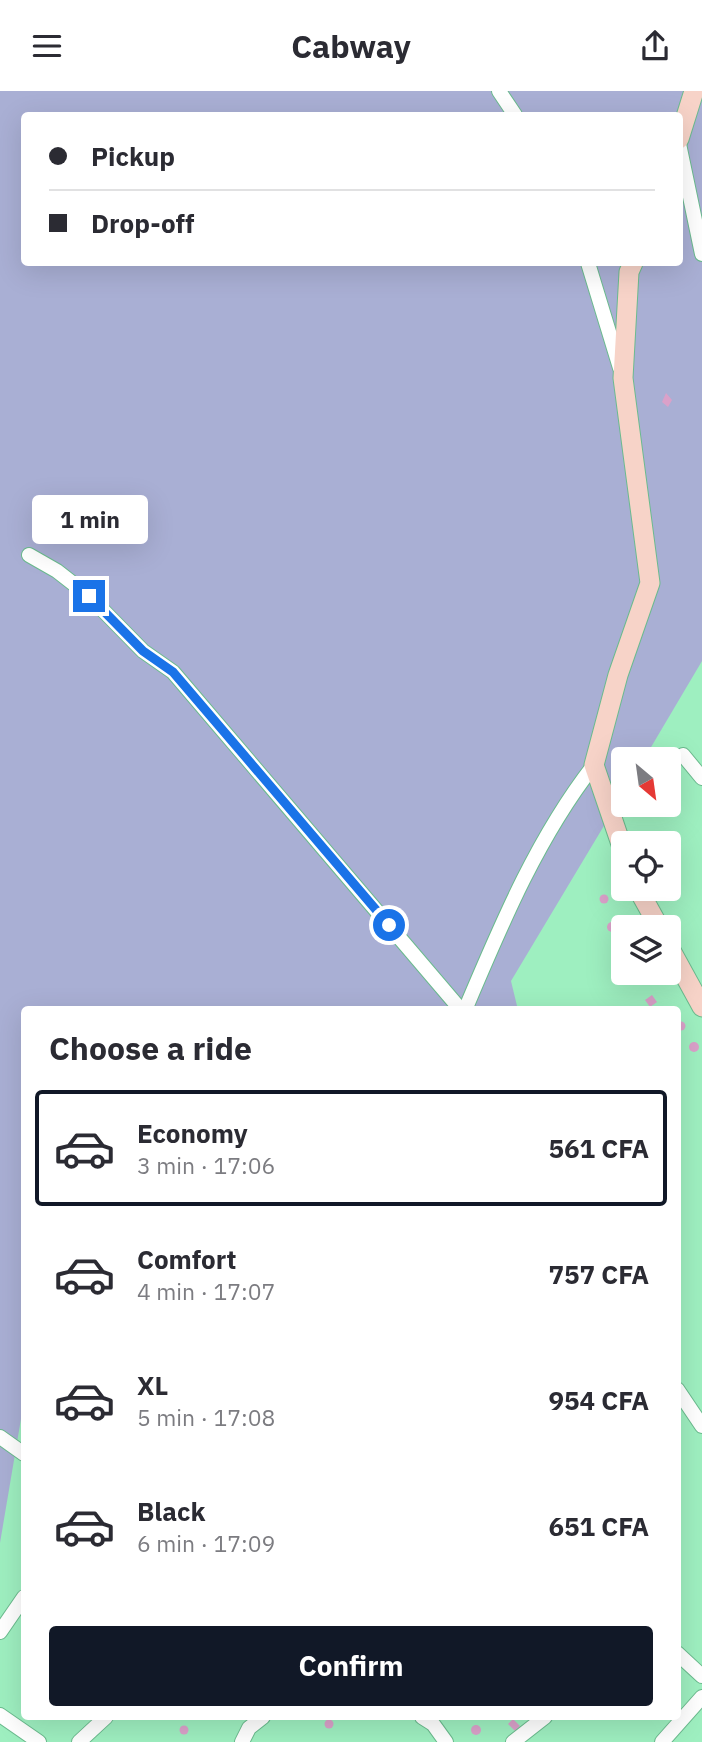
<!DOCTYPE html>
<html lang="en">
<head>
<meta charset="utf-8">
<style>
  :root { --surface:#fff; --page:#f2f2f3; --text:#2b2b33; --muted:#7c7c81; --line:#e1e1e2; --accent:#111827 }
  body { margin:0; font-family:"IBM Plex Sans",sans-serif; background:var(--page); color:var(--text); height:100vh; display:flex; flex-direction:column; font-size:26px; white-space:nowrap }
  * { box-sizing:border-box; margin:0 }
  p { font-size:23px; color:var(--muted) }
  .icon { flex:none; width:38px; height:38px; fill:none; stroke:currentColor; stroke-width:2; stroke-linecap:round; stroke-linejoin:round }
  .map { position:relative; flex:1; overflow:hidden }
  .drawer { position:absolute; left:21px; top:915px; width:660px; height:714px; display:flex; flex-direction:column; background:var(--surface); border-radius:7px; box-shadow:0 7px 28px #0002 }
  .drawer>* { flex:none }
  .hud { position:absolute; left:21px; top:21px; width:662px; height:154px; border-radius:7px; box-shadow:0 7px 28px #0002; display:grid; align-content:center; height:154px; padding:0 28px; background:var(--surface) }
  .needle { width:46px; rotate:151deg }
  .tools { position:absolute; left:611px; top:656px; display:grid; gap:14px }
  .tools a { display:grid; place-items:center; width:70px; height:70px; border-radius:7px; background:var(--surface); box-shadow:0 7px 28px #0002; font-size:35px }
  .end { position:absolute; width:32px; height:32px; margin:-16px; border:9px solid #1a73e8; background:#fff; box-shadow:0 0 0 4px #fff }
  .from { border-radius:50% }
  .bubble { position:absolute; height:49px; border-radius:7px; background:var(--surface); box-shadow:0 7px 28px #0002; font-size:23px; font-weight:700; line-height:49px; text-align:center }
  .hud b { display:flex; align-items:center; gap:24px; height:66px; font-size:26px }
  .hud b+b { border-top:2px solid var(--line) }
  .hud i { width:18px; height:18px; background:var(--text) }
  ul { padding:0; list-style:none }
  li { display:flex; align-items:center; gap:21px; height:116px; margin:0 14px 10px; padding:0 14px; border:4px solid transparent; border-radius:7px }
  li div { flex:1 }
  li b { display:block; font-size:26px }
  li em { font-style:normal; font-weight:700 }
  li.current { border-color:var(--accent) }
  li>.icon { width:63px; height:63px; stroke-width:1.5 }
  h2 { padding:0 28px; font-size:32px; line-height:84px }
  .button { display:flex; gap:14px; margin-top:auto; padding:14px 28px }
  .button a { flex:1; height:80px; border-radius:7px; background:var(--accent); color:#fff; font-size:28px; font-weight:700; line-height:80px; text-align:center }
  header { display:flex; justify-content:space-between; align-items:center; height:91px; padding:0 28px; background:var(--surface); font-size:32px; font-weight:700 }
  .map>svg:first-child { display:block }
  .green { fill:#a9afd4; fill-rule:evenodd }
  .building { fill:#daa1c9 }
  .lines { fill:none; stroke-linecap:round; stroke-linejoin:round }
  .street-casing { stroke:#6bbb8e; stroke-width:16 }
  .secondary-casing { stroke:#6bbb8e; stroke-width:21 }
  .street { stroke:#fff; stroke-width:14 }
  .secondary { stroke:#f7d3c8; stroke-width:19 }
  .route { stroke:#1a73e8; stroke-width:9 }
</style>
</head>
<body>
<header><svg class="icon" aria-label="menu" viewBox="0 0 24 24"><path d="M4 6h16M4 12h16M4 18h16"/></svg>Cabway<svg class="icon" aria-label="share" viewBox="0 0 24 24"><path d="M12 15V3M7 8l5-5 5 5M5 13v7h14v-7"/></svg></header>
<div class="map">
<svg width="702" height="1651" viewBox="0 0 702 1651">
  <rect width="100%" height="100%" fill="#9eefc0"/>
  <path class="green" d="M0,0H702V570L644,668H623V703L511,890L518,919H24V1310L0,1452ZM24,24H679V172H24Z"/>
  <g class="building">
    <path d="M666,302L672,309L668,316L662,311Z"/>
    <path d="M651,745L661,751L660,752H647Z"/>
    <path d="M666,750L677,758L673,764L668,761V752H663Z"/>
    <circle cx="604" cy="808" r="4.5"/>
    <circle cx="612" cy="836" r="5"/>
    <path d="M652,904L657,911L650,916L645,909Z"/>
    <circle cx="681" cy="935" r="4.5"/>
    <circle cx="694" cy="956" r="5"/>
    <path d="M513,1628L520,1635L515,1640L508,1633Z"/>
    <circle cx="329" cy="1633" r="4.5"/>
    <circle cx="476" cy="1639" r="5"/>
    <circle cx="184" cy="1639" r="4.5"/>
  </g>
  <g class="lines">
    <defs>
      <g id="street">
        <path d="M499,0L515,24"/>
        <path d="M679,53L702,163"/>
        <path d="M588,172L620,277"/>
        <path d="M29,464L57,480L89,505L143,560L173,581L461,919"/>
        <path d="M683,664L702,687"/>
        <path d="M465,919C501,834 537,747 594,674"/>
        <path d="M677,1298L702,1335"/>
        <path d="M0,1346L24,1363"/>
        <path d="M0,1541L24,1506"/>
        <path d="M677,1562L702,1585"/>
        <path d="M0,1624L39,1651"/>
        <path d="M422,1626L433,1633L446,1651"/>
        <path d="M79,1651L106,1626"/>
        <path d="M242,1651L249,1637L263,1626"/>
        <path d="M513,1651L545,1626"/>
        <path d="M662,1651L702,1606"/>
      </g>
      <g id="secondary">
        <path d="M679,48L694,0"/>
        <path d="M623,759L594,674L618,584L650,492L623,287L629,181L633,172"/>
        <path d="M638,798L659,836"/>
        <path d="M668,854L702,916"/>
      </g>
    </defs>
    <use href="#street" class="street-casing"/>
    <use href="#secondary" class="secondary-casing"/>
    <use href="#street" class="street"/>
    <use href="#secondary" class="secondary"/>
  </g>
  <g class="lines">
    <path class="route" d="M89,505L143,560L173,581L389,834"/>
  </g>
</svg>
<div class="tools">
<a><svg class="needle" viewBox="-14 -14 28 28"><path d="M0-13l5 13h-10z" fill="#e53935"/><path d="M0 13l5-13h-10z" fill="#7c7c81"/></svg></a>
<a><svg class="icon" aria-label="locate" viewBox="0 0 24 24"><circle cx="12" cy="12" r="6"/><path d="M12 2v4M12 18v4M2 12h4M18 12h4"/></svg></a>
<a><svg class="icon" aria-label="layers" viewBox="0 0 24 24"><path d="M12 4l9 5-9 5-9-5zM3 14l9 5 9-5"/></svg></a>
</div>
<i class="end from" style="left:389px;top:834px"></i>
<i class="end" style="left:89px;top:505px"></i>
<div class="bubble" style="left:32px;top:404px;width:116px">1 min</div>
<div class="hud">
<b><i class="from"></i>Pickup</b>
<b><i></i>Drop-off</b>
</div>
<section class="drawer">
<h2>Choose a ride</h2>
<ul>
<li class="current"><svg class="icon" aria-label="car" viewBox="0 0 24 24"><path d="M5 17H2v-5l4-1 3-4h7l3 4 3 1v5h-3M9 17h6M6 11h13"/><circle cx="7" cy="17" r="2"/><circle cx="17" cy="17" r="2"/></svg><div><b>Economy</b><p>3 min · 17:06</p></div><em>561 CFA</em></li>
<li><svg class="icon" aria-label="car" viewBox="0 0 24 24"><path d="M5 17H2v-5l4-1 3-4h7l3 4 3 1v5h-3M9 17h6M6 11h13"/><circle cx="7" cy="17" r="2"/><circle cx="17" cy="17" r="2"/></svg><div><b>Comfort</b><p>4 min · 17:07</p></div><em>757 CFA</em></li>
<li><svg class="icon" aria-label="car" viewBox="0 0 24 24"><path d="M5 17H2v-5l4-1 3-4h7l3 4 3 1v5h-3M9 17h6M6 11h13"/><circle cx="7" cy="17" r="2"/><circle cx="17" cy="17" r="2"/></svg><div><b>XL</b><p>5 min · 17:08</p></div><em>954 CFA</em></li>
<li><svg class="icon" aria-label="car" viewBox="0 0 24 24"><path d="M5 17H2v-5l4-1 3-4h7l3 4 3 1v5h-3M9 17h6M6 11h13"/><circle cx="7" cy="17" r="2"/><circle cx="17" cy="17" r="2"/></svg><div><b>Black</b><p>6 min · 17:09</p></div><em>651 CFA</em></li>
</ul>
<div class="button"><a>Confirm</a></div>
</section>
</div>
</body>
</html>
